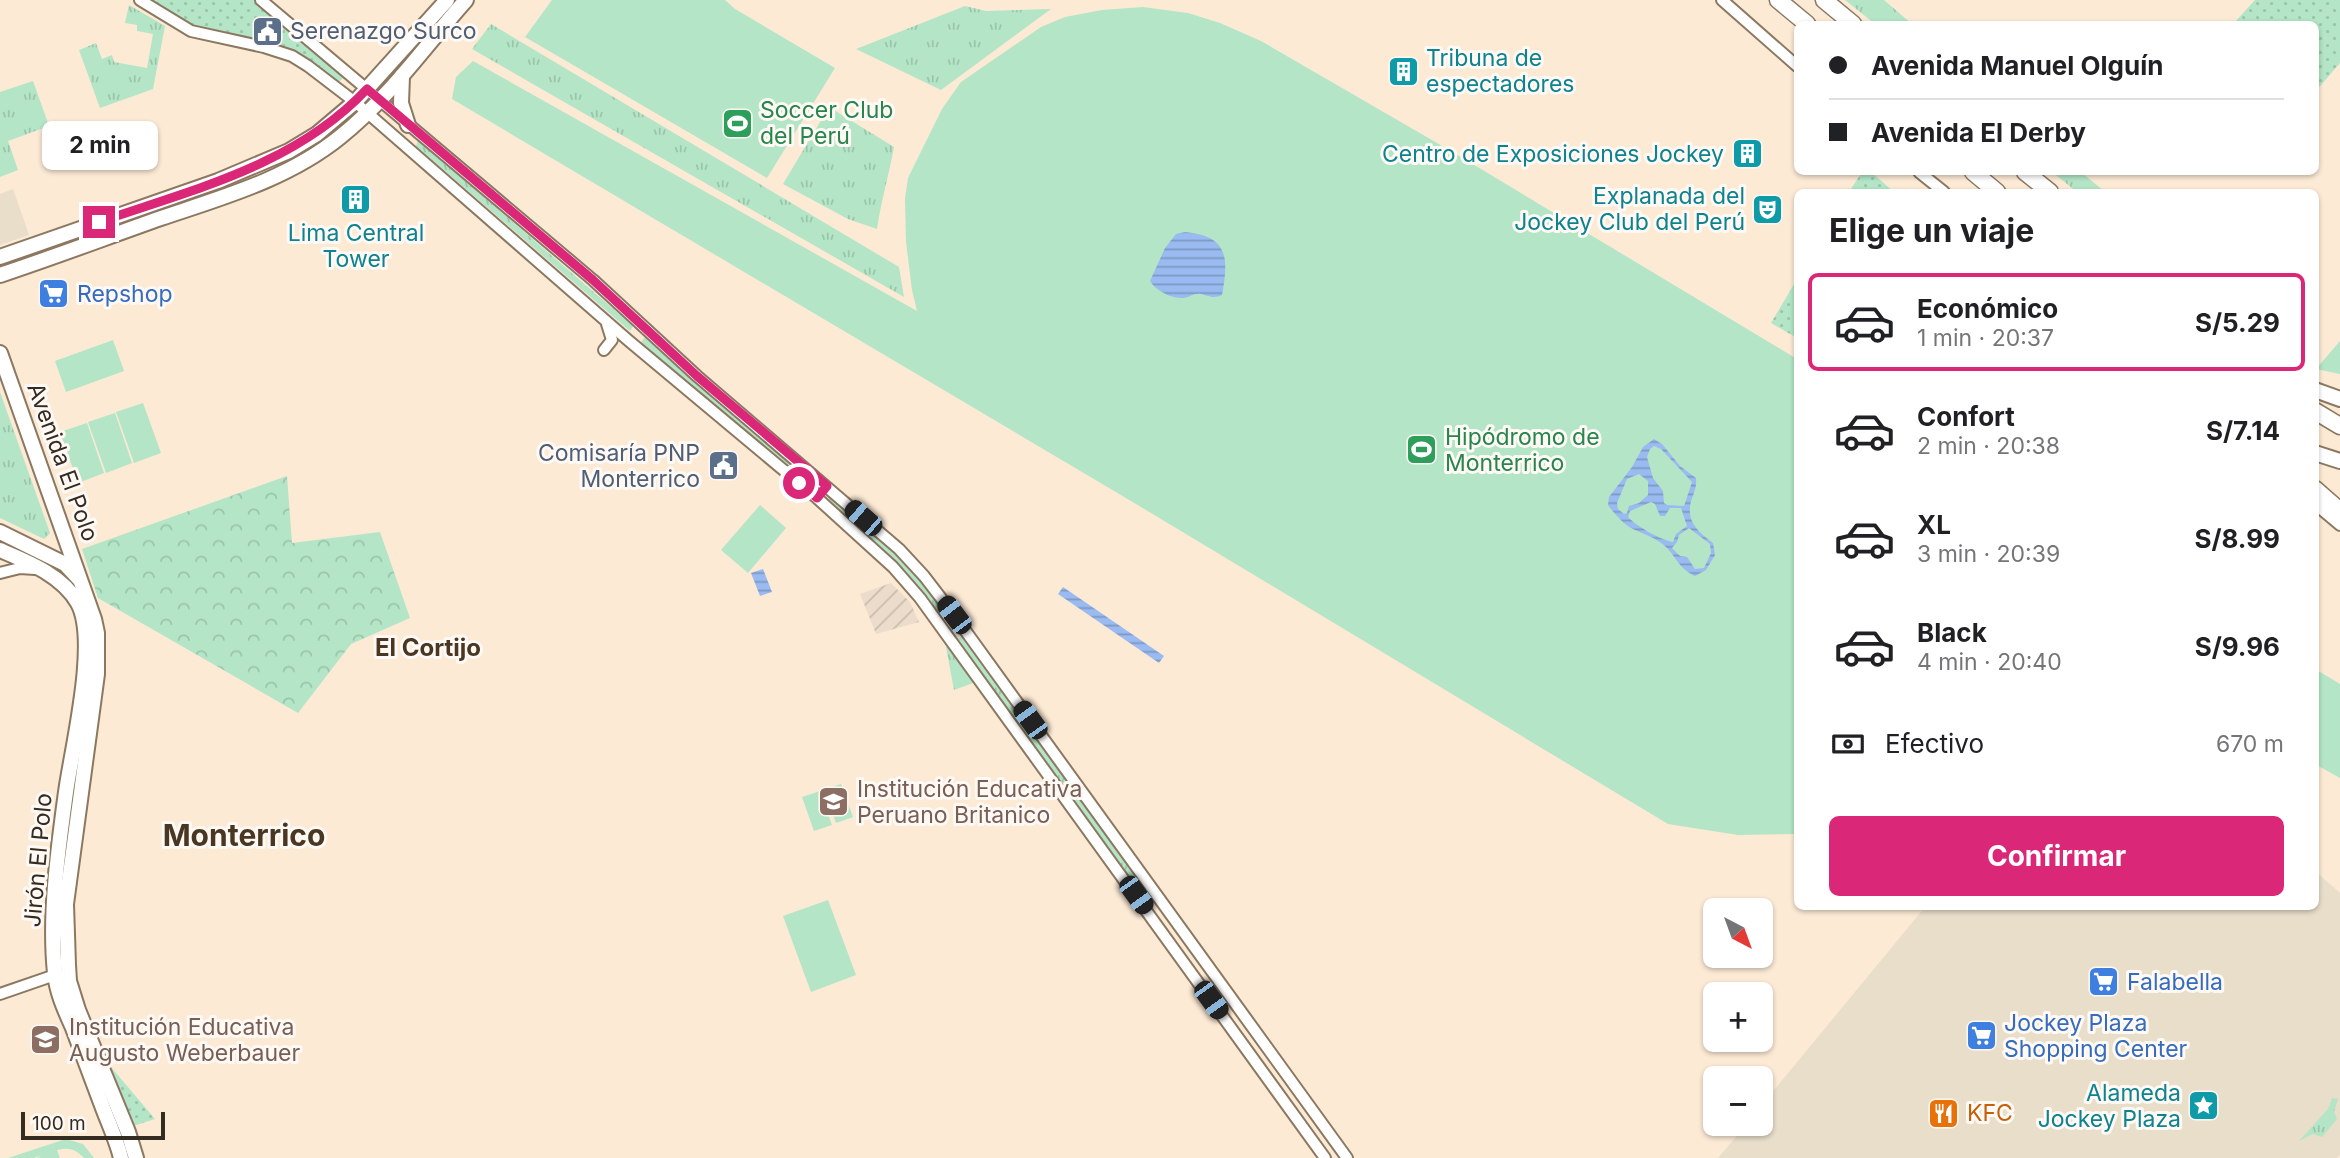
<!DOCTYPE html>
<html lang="es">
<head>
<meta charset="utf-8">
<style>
  :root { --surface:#fff; --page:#f2f2f2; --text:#202124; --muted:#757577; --line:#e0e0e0; --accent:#db2777 }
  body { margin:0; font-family:Inter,sans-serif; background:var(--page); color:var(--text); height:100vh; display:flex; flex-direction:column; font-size:26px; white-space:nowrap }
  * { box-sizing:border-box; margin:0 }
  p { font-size:23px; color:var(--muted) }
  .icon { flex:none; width:38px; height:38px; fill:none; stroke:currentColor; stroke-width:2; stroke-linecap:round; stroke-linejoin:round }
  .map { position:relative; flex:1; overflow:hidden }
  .details { position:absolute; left:1794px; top:189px; width:525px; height:721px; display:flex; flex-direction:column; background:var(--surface); border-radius:10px; box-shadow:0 2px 5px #0004 }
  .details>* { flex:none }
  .guide { position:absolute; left:1794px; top:21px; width:525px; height:154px; border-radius:10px; box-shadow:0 2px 5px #0004; display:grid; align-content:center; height:154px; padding:0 35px; background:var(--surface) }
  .needle { width:46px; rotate:139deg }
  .buttons { position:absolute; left:1703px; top:898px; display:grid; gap:14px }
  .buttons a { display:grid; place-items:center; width:70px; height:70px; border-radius:10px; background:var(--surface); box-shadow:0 2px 5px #0004; font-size:35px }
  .scale { position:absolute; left:21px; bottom:18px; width:144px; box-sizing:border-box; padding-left:7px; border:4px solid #342b21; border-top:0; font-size:19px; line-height:24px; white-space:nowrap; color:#342b21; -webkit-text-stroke:5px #fef9f4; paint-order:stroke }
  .end { position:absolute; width:32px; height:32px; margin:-16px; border:9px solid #db2777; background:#fff; box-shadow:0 0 0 4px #fff }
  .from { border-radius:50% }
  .bubble { position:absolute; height:49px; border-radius:10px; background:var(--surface); box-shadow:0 2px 5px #0004; font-size:23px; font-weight:700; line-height:49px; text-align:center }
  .car { position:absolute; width:21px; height:42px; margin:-21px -10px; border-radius:9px; box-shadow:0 0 5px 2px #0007; background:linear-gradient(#222 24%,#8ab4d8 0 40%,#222 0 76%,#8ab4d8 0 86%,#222 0) }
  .guide b { display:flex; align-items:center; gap:24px; height:66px; font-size:26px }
  .guide b+b { border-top:2px solid var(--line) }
  .guide i { width:18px; height:18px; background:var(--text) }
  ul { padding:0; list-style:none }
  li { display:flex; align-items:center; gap:21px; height:98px; margin:0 14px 10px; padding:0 21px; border:4px solid transparent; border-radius:10px }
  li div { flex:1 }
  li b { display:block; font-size:26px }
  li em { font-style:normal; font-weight:700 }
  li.active { border-color:var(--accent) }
  li>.icon { width:63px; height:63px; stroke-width:1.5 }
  h2 { padding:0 35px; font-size:32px; line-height:84px }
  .pay { display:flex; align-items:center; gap:18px; height:77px; padding:0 35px; font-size:26px }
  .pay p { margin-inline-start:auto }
  .action { display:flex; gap:14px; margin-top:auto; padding:14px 35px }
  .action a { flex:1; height:80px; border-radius:10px; background:var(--accent); color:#fff; font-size:28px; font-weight:700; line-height:80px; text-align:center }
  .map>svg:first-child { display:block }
  .commercial { fill:#e8deca }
  .industrial { fill:url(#industrial-furrows) }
  .grass { fill:url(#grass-tufts) }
  .forest { fill:url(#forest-crowns) }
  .park { fill:url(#park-dots) }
  .pitch { fill:#b3e5c6 }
  .water { fill:url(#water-rules); fill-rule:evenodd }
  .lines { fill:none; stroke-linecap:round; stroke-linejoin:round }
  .minor-casing { stroke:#8c7860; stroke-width:14 }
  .major-casing { stroke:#8c7860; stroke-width:18 }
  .highway-casing { stroke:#8c7860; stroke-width:19 }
  .minor { stroke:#fff; stroke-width:10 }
  .major { stroke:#fff; stroke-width:14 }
  .highway { stroke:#fff; stroke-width:16 }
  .route { stroke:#db2777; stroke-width:9 }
  .labels { text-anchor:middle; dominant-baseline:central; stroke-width:6; stroke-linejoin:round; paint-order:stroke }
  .service-label { font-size:23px; fill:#4e5e75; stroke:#fef9f4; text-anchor:start }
  .culture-label { font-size:23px; fill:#0d838f; stroke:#fef9f4; text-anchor:end }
  .leisure-label { font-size:23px; fill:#27864d; stroke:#fef9f4; text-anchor:start }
  .shop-label { font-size:23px; fill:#366cbe; stroke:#fef9f4; text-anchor:start }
  .street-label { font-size:23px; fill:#342b21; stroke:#fef9f4 }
  .education-label { font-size:23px; fill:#785e54; stroke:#fef9f4; text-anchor:start }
  .food-label { font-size:23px; fill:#c56008; stroke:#fef9f4; text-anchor:start }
  .neighbourhood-label { font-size:24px; font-weight:bold; fill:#493721; stroke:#fef9f4 }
  .district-label { font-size:30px; font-weight:bold; fill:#493721; stroke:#fef9f4 }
</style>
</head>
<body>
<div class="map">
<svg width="2340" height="1158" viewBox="0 0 2340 1158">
  <defs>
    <pattern id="industrial-furrows" width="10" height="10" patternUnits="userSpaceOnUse" patternTransform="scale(1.75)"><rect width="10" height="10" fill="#ecdccb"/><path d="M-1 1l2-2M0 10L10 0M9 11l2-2" fill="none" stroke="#cbbdae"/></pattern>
    <pattern id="grass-tufts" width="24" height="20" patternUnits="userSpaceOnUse" patternTransform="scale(1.75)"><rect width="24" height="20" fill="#b3e5c6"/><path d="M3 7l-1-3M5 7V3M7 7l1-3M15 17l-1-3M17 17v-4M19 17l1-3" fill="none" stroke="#9bc5aa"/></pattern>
    <pattern id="forest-crowns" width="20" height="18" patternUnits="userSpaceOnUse" patternTransform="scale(1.75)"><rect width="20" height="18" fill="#b3e5c6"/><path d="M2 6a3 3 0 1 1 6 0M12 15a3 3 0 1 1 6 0" fill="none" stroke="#9bc5aa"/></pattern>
    <pattern id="park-dots" width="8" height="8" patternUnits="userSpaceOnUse" patternTransform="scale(1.75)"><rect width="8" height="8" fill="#b3e5c6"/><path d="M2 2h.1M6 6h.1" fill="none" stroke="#9bc5aa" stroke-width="1.8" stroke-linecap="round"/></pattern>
    <pattern id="water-rules" width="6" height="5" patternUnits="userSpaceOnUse" patternTransform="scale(1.75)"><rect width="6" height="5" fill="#99bbf1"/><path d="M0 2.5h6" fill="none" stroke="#7e98c3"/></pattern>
  </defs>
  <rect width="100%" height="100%" fill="#fcead5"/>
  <g class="commercial">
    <path d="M13,189L29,235L0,245V194Z"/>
    <path d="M2315,871L2340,893V1155L2337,1158H1718L1747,1124H1760L1761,1106L1925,907L2315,906Z"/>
  </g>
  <path class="industrial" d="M891,583L910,602L919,622L876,634L860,594Z"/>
  <g class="grass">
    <path d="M1845,0H1884L1912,24H1875Z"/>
    <path d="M129,5L165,26L153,89L100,108L79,50L96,43L102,59L112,55L114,62L147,68L153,34L137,31V25L125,23Z"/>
    <path d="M965,6L986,11L1051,9L941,90L856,49Z"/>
    <path d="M491,24L899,267L904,297L472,49Z"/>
    <path d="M33,81L49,126L8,141L18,170L0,177V92Z"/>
    <path d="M829,107L894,147C889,175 881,201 877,229L848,219L783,184Z"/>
    <path d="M418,140L633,326L630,331L416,146Z"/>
    <path d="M2052,172H2081L2105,192H2077Z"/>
    <path d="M646,335L820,485L816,491L641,343Z"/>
    <path d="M0,392L50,533L44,539L0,518Z"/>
    <path d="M831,495L899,554L942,603L945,612L942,614L935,611L897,564L828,500Z"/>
    <path d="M963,636L1154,897L1146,902L956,640Z"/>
    <path d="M946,647H949L973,683L954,690Z"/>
    <path d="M2332,1098L2338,1099L2334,1112L2337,1119L2322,1137L2313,1134L2299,1141L2328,1109Z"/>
  </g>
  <path class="forest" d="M287,476L292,543L380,532L410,618L351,644L298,713L98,598L82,549Z"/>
  <g class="park">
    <path d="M148,0H254L343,78L338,83L309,61L206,30L178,18Z"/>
    <path d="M2255,0H2340V63L2315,92V24H2233Z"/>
    <path d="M1862,172H1871L1894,192H1849Z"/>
    <path d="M1797,279V338L1771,323Z"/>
    <path d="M111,1067L155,1119L133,1126Z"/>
  </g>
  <g class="pitch">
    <path d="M552,0H725L735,9L835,68L767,178L525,37Z"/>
    <path d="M1143,7L1188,13L1220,23L1261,41L1456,154L1797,359V834L1738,835L1668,824L1126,498L452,99L456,77L473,61L917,311L912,290L906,242L905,199L908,178L942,109L961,82L1041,27L1065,17L1102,10Z"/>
    <path d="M113,340L124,371L66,392L55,361Z"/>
    <path d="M2340,341V374L2316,369Z"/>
    <path d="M143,403L161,453L134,463L116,412Z"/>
    <path d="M115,413L132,463L106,473L88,422Z"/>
    <path d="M87,423L104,473L78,483L60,432Z"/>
    <path d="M760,505L786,528L748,573L721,550Z"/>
    <path d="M2315,669L2340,684V778L2315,764Z"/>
    <path d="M841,784L853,817L836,823L824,790Z"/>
    <path d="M820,791L832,825L814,831L802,797Z"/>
    <path d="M828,900L856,975L811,992L783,916Z"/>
    <path d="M66,1139L83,1144L94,1158H84C76,1149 68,1147 57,1150L60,1158H37L42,1155L34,1158H8Z"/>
  </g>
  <g class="water">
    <path d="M1185,232C1228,236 1229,257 1222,295C1213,299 1210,296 1201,294C1194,293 1190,297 1184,298C1172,299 1156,291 1150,281L1165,248L1176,234Z"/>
    <path d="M1654,439L1662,444L1680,466L1696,478C1697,486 1694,493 1691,501C1686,521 1697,531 1713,543L1715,555L1706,570L1695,576C1679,568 1678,560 1667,548C1656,537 1645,535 1633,529C1623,524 1614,513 1608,505L1609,497L1632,467L1643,447ZM1654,446L1661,449L1692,482L1684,506L1667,505L1664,503L1663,491L1653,478L1647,457L1650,449ZM1639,474L1648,481V495L1639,503L1629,506L1627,513L1624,514L1618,509L1617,503L1627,479ZM1651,502L1655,504L1660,516H1665L1670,508H1681L1687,526L1676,534L1673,542C1661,540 1636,526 1628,517L1630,511ZM1689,528L1710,544L1711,553L1704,568L1695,569L1687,557L1680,556L1672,548L1677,542L1679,535Z"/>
    <path d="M763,569L772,592L760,596L751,573Z"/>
    <path d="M1063,587L1164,656L1159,663L1058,594Z"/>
  </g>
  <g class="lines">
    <defs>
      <g id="minor">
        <path d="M140,0L191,31L264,47L292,56L308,66L355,102L629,341L817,498L893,567L920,598L1325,1158"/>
        <path d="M261,0L593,280L697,376L899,549L924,576L954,615L1347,1158"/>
        <path d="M1722,0L1797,66"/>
        <path d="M1919,172L1944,192"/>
        <path d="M604,350L612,340L607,324"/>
        <path d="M2315,504L2340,525"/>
        <path d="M0,573L20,568L35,569"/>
        <path d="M0,994L55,975"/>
      </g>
      <g id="major">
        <path d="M402,76L401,103L408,125"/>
        <path d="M0,257L218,181L289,151L317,134L355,102L447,0"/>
        <path d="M0,275C54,257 107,237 161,218C223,197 288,179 340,137C389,98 425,46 466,0"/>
        <path d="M0,353L94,619L97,633V674L66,904L68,965L69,981L78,1010L128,1132L136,1158"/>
        <path d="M2315,390L2340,399"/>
        <path d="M2315,453L2340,461"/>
        <path d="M0,532L65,564L79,579"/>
        <path d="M0,550C28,562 62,575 78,603C99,641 72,748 66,792C58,851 49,914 55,973C57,993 65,1010 73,1028C83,1055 93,1081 103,1108C109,1124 117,1141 121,1158"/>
      </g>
      <g id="highway">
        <path d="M1778,0L1807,24"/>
        <path d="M1824,0L1853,24"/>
        <path d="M1973,172L1997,192"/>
        <path d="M2025,172L2050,192"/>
        <path d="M2315,411L2340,426"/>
        <path d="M2315,489L2340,511"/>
      </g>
    </defs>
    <use href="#minor" class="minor-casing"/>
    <use href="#major" class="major-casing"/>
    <use href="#highway" class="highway-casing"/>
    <use href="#minor" class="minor"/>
    <use href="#major" class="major"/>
    <use href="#highway" class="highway"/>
  </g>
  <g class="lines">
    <path class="route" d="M99,222C194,189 296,165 367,89L593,280L697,376L827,486L817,498L799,483"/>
  </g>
  <defs>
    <symbol id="civic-square" viewBox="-11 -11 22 22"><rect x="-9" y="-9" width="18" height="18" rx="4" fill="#5c6f8a" stroke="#fef9f4"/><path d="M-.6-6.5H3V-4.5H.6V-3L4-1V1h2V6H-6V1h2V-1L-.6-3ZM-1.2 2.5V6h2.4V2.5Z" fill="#fff"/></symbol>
    <symbol id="building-square" viewBox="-11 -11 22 22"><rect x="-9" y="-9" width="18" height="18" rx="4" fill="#0f9aa8" stroke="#fef9f4"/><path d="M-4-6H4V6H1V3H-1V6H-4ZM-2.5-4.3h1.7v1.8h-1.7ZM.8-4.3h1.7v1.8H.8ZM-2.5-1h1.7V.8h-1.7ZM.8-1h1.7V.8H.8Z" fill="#fff"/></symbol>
    <symbol id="stadium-square" viewBox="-11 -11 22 22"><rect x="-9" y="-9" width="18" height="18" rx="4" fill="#2e9e5b" stroke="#fef9f4"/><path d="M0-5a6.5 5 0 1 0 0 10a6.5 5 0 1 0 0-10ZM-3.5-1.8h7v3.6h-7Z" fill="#fff"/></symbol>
    <symbol id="theatre-square" viewBox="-11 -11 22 22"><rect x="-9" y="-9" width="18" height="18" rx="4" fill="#0f9aa8" stroke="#fef9f4"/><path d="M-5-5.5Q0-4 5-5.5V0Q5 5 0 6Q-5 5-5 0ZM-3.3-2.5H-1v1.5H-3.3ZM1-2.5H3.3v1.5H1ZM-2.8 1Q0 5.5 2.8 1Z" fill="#fff"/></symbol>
    <symbol id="supermarket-square" viewBox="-11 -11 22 22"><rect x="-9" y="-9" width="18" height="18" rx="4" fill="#3f7fe0" stroke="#fef9f4"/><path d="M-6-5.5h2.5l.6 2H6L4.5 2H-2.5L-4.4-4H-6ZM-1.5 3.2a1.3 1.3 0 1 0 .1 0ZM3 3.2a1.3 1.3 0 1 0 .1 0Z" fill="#fff"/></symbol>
    <symbol id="school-square" viewBox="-11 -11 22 22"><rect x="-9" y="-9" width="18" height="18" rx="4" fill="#8d6e63" stroke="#fef9f4"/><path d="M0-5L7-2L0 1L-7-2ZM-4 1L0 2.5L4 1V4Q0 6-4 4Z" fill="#fff"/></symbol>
    <symbol id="sight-square" viewBox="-11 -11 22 22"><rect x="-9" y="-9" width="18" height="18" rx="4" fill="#0f9aa8" stroke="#fef9f4"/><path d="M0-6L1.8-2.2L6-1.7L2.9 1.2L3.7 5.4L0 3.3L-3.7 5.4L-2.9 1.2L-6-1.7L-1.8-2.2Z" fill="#fff"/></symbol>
    <symbol id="restaurant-square" viewBox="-11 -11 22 22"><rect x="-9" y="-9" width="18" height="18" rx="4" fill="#e8710a" stroke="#fef9f4"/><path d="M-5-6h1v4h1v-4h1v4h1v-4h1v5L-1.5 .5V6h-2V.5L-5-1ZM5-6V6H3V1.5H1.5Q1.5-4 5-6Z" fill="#fff"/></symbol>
  </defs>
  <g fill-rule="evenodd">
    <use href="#civic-square" x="250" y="14" width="35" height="35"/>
    <use href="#building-square" x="1386" y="54" width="35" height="35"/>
    <use href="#stadium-square" x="720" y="106" width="35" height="35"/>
    <use href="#building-square" x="1730" y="136" width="35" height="35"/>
    <use href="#building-square" x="338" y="182" width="35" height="35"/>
    <use href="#theatre-square" x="1750" y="192" width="35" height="35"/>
    <use href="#supermarket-square" x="36" y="276" width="35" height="35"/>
    <use href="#stadium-square" x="1404" y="432" width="35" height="35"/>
    <use href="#civic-square" x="706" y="448" width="35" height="35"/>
    <use href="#school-square" x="816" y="784" width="35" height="35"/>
    <use href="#supermarket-square" x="2086" y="964" width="35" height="35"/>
    <use href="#supermarket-square" x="1964" y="1018" width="35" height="35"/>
    <use href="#school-square" x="28" y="1022" width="35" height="35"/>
    <use href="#sight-square" x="2186" y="1088" width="35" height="35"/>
    <use href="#restaurant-square" x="1926" y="1096" width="35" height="35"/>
  </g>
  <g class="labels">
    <g class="service-label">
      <text x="290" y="31">Serenazgo Surco</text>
      <text x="700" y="453" text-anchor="end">Comisaría PNP<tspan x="700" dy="26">Monterrico</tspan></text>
    </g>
    <g class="culture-label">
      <text x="1426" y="58" text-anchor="start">Tribuna de<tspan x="1426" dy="26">espectadores</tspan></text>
      <text x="1724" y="154">Centro de Exposiciones Jockey</text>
      <text x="1745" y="196">Explanada del<tspan x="1745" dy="26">Jockey Club del Perú</tspan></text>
      <text x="356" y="233" text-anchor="middle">Lima Central<tspan x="356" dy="26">Tower</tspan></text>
      <text x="2181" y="1093">Alameda<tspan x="2181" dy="26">Jockey Plaza</tspan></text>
    </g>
    <g class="leisure-label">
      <text x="760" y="110">Soccer Club<tspan x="760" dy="26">del Perú</tspan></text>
      <text x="1445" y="437">Hipódromo de<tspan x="1445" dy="26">Monterrico</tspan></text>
    </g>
    <g class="shop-label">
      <text x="77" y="294">Repshop</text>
      <text x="2127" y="982">Falabella</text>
      <text x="2004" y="1023">Jockey Plaza<tspan x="2004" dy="26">Shopping Center</tspan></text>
    </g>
    <g class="street-label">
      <text transform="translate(63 462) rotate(70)">Avenida El Polo</text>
      <text transform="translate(38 860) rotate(-85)">Jirón El Polo</text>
    </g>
    <g class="education-label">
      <text x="857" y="789">Institución Educativa<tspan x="857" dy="26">Peruano Britanico</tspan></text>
      <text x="69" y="1027">Institución Educativa<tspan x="69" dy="26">Augusto Weberbauer</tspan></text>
    </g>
    <g class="food-label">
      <text x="1967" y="1113">KFC</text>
    </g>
    <g class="neighbourhood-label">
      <text x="428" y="647">El Cortijo</text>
    </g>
    <g class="district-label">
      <text x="244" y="835">Monterrico</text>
    </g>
  </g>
</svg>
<div class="buttons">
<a><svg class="needle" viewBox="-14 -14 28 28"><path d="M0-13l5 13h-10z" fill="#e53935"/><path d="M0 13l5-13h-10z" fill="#757577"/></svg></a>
<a>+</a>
<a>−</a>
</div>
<div class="scale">100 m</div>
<i class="end from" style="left:799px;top:483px"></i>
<i class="end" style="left:99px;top:222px"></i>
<div class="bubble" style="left:42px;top:121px;width:116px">2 min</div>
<i class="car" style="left:863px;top:518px;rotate:311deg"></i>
<i class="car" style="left:954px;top:615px;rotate:323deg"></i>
<i class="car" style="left:1030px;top:720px;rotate:324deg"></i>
<i class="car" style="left:1136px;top:895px;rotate:144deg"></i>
<i class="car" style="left:1211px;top:1000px;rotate:144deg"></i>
<div class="guide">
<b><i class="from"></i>Avenida Manuel Olguín</b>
<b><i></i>Avenida El Derby</b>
</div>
<section class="details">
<h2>Elige un viaje</h2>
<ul>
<li class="active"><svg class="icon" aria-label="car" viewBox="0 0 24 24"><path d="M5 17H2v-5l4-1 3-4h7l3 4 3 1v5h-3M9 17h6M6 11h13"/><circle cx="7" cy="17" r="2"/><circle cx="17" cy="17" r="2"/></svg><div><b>Económico</b><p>1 min · 20:37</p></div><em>S/5.29</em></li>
<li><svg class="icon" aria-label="car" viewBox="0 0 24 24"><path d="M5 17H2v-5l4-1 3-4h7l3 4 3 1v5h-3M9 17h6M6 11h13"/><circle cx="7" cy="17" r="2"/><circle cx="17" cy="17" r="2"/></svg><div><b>Confort</b><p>2 min · 20:38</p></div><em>S/7.14</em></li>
<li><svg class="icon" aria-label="car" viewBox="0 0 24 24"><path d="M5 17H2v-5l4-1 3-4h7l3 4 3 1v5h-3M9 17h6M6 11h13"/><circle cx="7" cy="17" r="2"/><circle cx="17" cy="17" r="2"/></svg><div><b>XL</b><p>3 min · 20:39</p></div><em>S/8.99</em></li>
<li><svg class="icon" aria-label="car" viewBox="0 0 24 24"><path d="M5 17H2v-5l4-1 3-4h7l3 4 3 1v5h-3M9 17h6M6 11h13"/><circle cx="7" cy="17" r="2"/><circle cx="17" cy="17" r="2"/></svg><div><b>Black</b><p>4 min · 20:40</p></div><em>S/9.96</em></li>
</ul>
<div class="pay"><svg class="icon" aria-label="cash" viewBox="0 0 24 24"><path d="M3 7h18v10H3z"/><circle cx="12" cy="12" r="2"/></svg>Efectivo<p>670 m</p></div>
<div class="action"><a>Confirmar</a></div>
</section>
</div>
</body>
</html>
